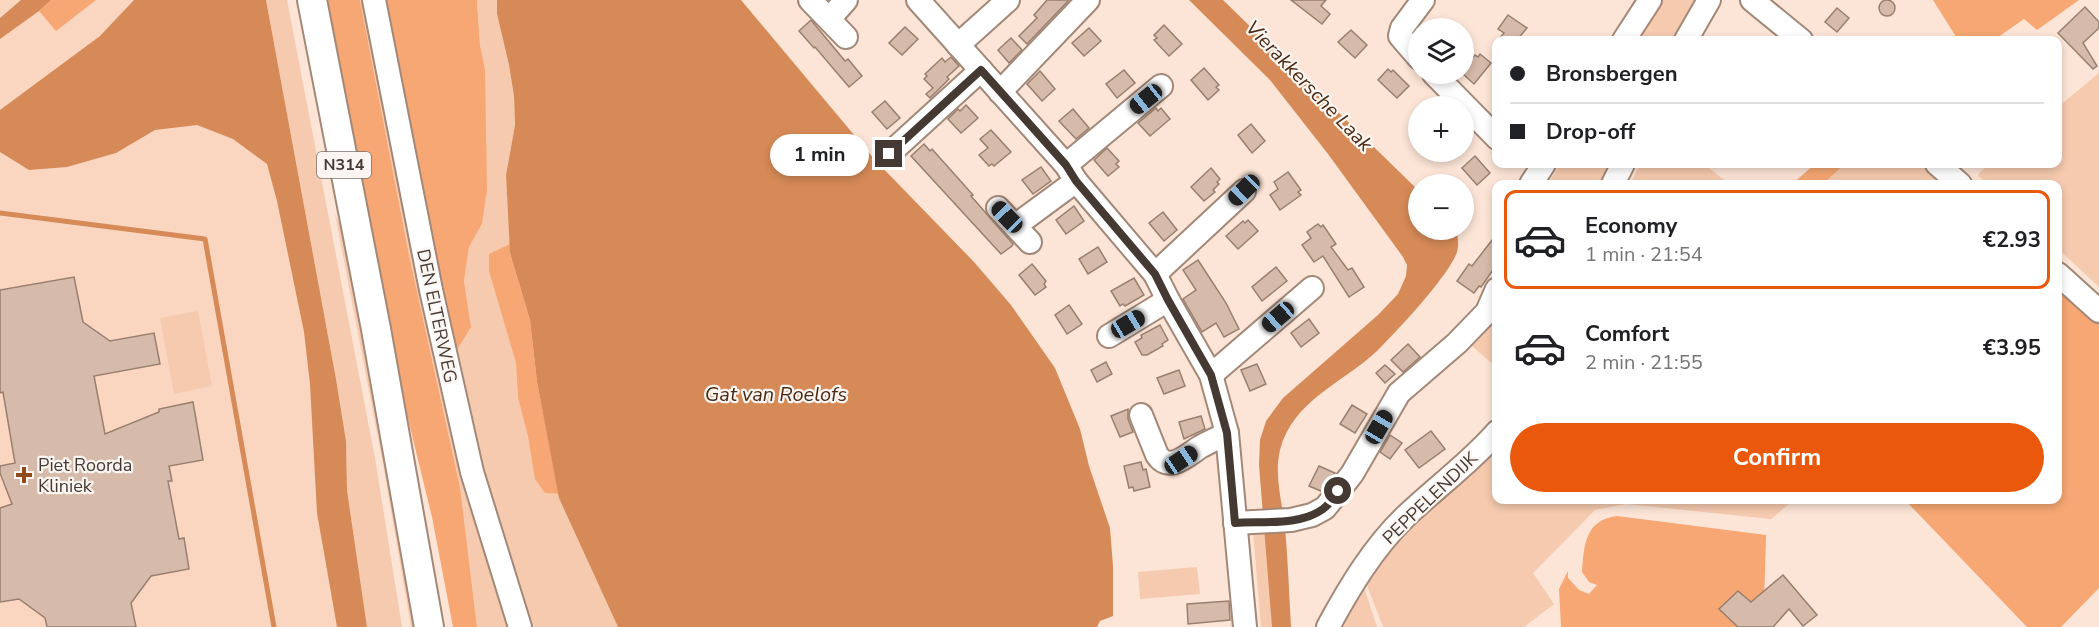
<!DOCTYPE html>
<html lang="en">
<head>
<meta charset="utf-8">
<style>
  :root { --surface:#fff; --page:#f2f2f2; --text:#202124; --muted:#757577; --line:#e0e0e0; --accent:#ea580c }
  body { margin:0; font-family:"Nunito Sans",sans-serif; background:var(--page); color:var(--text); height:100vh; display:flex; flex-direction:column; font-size:22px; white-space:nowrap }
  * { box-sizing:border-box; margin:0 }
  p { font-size:20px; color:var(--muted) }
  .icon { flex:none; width:33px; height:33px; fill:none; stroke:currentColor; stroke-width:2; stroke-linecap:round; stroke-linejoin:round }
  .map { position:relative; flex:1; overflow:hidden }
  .drawer { position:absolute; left:1492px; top:180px; width:570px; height:324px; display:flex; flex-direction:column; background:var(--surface); border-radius:12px; box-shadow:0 3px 9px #0003 }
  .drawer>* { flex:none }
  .top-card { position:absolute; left:1492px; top:36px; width:570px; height:132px; border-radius:12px; box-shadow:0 3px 9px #0003; display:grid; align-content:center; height:132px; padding:0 18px; background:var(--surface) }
  .buttons { position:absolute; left:1408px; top:18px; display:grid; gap:12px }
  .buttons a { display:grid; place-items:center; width:66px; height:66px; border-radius:50%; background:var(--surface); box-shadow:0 3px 9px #0003; font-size:30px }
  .end { position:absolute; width:27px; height:27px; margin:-14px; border:8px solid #453a33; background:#fff; box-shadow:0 0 0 3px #fff }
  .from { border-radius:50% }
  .bubble { position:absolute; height:42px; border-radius:21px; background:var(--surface); box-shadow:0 3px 9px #0003; font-size:20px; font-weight:700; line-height:42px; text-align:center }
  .car { position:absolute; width:18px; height:36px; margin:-18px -9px; border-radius:8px; box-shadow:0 0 4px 2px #0007; background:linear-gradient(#222 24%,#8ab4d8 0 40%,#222 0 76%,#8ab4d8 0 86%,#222 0) }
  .top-card b { display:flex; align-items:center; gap:21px; height:57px; font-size:22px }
  .top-card b+b { border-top:2px solid var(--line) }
  .top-card i { width:15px; height:15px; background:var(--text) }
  ul { padding:10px 0 0; list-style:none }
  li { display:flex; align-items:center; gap:18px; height:99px; margin:0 12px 9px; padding:0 6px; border:3px solid transparent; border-radius:12px }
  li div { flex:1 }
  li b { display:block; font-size:22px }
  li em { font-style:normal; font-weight:700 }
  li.on { border-color:var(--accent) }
  li>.icon { width:54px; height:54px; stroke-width:1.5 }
  .cta { display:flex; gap:12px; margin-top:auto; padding:12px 18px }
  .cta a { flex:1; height:69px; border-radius:36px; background:var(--accent); color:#fff; font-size:24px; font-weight:700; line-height:69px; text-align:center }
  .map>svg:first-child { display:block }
  .built { fill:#fad6c0 }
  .green { fill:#f5caaf }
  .forest { fill:#f6a773 }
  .water { fill:#d68a57 }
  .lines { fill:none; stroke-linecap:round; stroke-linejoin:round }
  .stream { stroke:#d68a57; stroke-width:5 }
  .building { fill:#d7bbaa; stroke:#997f6f; stroke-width:1.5 }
  .minor-casing { stroke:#a38878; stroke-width:26 }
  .major-casing { stroke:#a38878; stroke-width:32 }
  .minor { stroke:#fff; stroke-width:22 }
  .major { stroke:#fff; stroke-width:28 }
  .route { stroke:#453a33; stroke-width:8 }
  .poi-dot { fill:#8e4c1a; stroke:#fcf6f2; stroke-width:2 }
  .labels { text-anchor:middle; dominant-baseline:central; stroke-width:4.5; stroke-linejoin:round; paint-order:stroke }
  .shield { fill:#fcf6f2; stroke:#7c726c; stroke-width:1.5 }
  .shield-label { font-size:16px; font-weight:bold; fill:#453a33 }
  .street-label { font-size:18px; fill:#453a33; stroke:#fcf6f2 }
  .poi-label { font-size:18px; fill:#453a33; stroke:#fcf6f2; text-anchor:start }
  .water-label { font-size:20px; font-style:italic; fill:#4a2a14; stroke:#fcf6f2 }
</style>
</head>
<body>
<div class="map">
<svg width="2099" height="627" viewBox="0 0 2099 627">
  <rect width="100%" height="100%" fill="#fce5d6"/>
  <path class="built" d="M0,0H251L353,627H0Z"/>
  <g class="green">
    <path d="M266,0H287L375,458L402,627H367L347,489L346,441L336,379Z"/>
    <path d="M360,0H366L513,627H477L460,487L409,255Z"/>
    <path d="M477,0H497V14L509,65L514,96L515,125L506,175L510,244L490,254L516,363L518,398L545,493L559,494L618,627H526L500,527L460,393L454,355L471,327L464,281L469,247L482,224L485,69L480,45Z"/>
    <path d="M1662,0H1702L1680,40H1638Z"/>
    <path d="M2099,73V287L2058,249V184H1988L1978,176L1980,172L1990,164H2058V107Z"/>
    <path d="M1561,164H1619L1609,184H1547Z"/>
    <path d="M1640,164H1704L1729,184H1630Z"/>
    <path d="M1845,164H1923L1945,184H1823Z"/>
    <path d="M335,214L347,241L420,627H411L383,464Z"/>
    <path d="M198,311L212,386L174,394L160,318Z"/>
    <path d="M1497,320V368L1472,346Z"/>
    <path d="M1497,443V500H1794L1771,519L1626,504L1595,510L1533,573L1554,604L1524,627H1383L1364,578L1392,536Z"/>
    <path d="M1266,530L1272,627H1261L1253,531Z"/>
    <path d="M1197,567L1200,594L1140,599L1138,572Z"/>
    <path d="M1362,581L1377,627H1333Z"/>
  </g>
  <g class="forest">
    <path d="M51,0H96L56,31L39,11Z"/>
    <path d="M324,0H360L409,255L460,487L477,627H453L432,517L390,345Z"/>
    <path d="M384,0H477L480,45L485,69L487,190L482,224L469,247L464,281L471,327L454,355Z"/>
    <path d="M1933,0H2079L2037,30L2024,19L1994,40H1958Z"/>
    <path d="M1815,164H1845L1823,184H1792Z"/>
    <path d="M510,244V253L530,320L537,382L559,494L545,493L535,479L528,436L518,398L516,363L489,271V254Z"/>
    <path d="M2058,285L2099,323V588L2061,627H2027L1905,500H2058Z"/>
    <path d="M1617,516L1766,535L1764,605L1749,627H1561L1559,589L1568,571V578L1579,590L1589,594L1597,585L1589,582L1582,572C1584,545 1585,520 1617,516Z"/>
  </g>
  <g class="water">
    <path d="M21,0H51L39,11L0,39V18Z"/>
    <path d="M134,0H266L336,379L346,441L347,490L367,627H337L317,513L310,384L304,332L277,201L267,164L233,139L197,125L155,130L116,153L67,167L29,170L0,152V110L100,36Z"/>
    <path d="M497,0H741L875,160L974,262L1011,305L1055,368L1080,429L1089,466L1110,528L1113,566V616L1100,621L1097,627H618L559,498L537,382L530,320L510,253L506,175L515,125L514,96L509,65L497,14Z"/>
    <path d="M1189,0H1223L1419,191V230H1456C1458,236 1459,246 1457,252C1449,276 1396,332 1377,351C1343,383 1293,400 1280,450C1274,475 1282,502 1285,527C1288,560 1289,594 1291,627H1272L1259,465L1260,440L1266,421L1283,398L1378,315L1398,294L1406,276L1407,265L1403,257L1328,154L1270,80Z"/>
  </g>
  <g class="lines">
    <path class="stream" d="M0,213L205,239L274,627"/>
  </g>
  <g class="building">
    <path d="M1047,0H1069L1027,44L1019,36L1037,18L1034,15Z"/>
    <path d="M1291,0H1326L1321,6L1330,14L1322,24Z"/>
    <circle cx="1887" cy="8" r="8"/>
    <path d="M2085,7L2099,22V28L2083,43L2097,66L2093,69L2058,33Z"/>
    <path d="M1837,8L1849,18L1837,32L1825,22Z"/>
    <path d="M1508,15L1527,28L1517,40H1498L1504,33L1498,29Z"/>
    <path d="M811,20L845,61L848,59L862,76L849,87L815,47L814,48L799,31Z"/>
    <path d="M1164,25L1182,44L1169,56L1154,40L1157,38L1154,35Z"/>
    <path d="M905,27L918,39L902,55L889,43Z"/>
    <path d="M1089,28L1101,41L1084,56L1072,43Z"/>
    <path d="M1351,30L1367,45L1355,58L1338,42Z"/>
    <path d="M1011,38L1022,50L1009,63L998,50Z"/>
    <path d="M1480,54L1491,63L1474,84L1463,74L1464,68L1475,55L1478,57Z"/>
    <path d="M951,57L959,66L947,77L949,79L930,98L926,94L933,88L924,79L927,76L925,74L942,58L945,62Z"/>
    <path d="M1204,68L1219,85L1216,87L1219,90L1208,100L1191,80Z"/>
    <path d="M1388,69L1391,72L1393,70L1409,86L1397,98L1378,80Z"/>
    <path d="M1124,70L1135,83L1117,98L1106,84Z"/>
    <path d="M1040,71L1055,89L1042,101L1027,84Z"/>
    <path d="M885,101L900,118L887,129L872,112Z"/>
    <path d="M966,105L978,118L961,133L948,119L958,109L960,111Z"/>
    <path d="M1156,108L1158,111L1161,108L1170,119L1150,136L1138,123Z"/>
    <path d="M1073,109L1089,128L1076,139L1059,121Z"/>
    <path d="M1251,124L1265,141L1252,153L1238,135Z"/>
    <path d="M991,130L1011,152L994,166L992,164L989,166L979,155L988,148L980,139Z"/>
    <path d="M924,144L930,151L932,149L973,195L971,196L1013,244L1012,246L1001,254L911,156Z"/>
    <path d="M1107,148L1119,161L1116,164L1119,167L1108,176L1094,160Z"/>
    <path d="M1475,156L1490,173L1477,185L1462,168Z"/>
    <path d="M1041,167L1051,181L1033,194L1022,180Z"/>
    <path d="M1211,168L1220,179L1217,182L1219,184L1213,190L1215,192L1204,201L1191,187Z"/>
    <path d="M1288,172L1301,190L1298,192L1301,195L1280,210L1270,195L1278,189L1274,182Z"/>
    <path d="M1074,206L1084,221L1066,234L1056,220Z"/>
    <path d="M1163,212L1177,230L1164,241L1149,223Z"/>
    <path d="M1248,220L1258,231L1238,249L1226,236L1243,221L1245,223Z"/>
    <path d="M1318,224L1321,227L1323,225L1336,244L1331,247L1348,270L1352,268L1364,287L1349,297L1323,256L1314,262L1302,245L1311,238L1307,232Z"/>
    <path d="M1496,235L1493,270L1481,287L1479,286L1474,293L1457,281L1469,264L1472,266Z"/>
    <path d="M1098,247L1107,262L1088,274L1079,259Z"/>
    <path d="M1198,260L1226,303L1239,329L1224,337L1216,323L1202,332L1183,299L1196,290L1183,270Z"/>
    <path d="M1032,264L1046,281L1044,284L1046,287L1035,295L1019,275Z"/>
    <path d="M1276,267L1287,281L1262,301L1252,287Z"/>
    <path d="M74,277L83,322L110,341L154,333L160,364L94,376L105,434L159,412V409L193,402L203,460L169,466L172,481H168L179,539L184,538L189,569L151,576L131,603L136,627H47L45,618L19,599L0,602V508L12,504L0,473V466L15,463L3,392L0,393V290Z"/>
    <path d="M1134,278L1144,295L1125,306L1123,304L1120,306L1111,291Z"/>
    <path d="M1069,305L1082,324L1067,334L1055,315Z"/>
    <path d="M1309,319L1319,333L1301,347L1291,333Z"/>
    <path d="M1160,325L1168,340L1162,344L1163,346L1147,355H1142L1135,342L1142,338L1141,335Z"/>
    <path d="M1408,344L1420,357L1403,372L1391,360Z"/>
    <path d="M1106,362L1112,374L1097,382L1091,370Z"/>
    <path d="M1257,364L1266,384L1250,391L1241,370Z"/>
    <path d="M1385,365L1395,374L1385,383L1376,373Z"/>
    <path d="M1179,370L1185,386L1164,394L1157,378Z"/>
    <path d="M1352,405L1367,414L1355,433L1340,424Z"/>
    <path d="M1128,409V419L1133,432L1120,437L1111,416Z"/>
    <path d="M1201,416L1205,429L1184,439L1179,422Z"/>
    <path d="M1431,431L1445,449L1419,468L1405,450Z"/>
    <path d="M1390,435L1402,443L1390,459L1380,452Z"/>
    <path d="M1141,462L1143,470L1146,469L1150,487L1134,491L1133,487L1129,488L1124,466Z"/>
    <path d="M1319,466L1335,473L1321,491L1309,486Z"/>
    <path d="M1783,575L1817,615L1803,626L1789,609L1773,627H1738L1719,609L1738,591L1751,602Z"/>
    <path d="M1229,601L1230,620L1188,624L1187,604Z"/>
  </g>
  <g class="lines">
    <defs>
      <g id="minor">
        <path d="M374,0L431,290L472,472L520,627"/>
        <path d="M810,0L846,37"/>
        <path d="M918,0L1066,165L1076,181L1155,274L1168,300L1211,375L1227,433L1245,627"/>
        <path d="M1752,0L1801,40"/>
        <path d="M830,18L846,0"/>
        <path d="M1624,40L1650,0"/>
        <path d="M1686,40L1709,0"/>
        <path d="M958,45L1008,0"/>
        <path d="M1419,58L1400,36L1402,28L1423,0"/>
        <path d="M1434,74L1497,138"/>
        <path d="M1000,92L1088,0"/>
        <path d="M889,154L981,70"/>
        <path d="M1937,164L1960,184"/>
        <path d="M1066,165L1161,86"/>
        <path d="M1531,184L1544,164"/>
        <path d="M1613,184L1623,164"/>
        <path d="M998,208L1030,242"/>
        <path d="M1015,226L1076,181"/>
        <path d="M1155,274L1244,191"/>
        <path d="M2058,274L2099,311"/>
        <path d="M1109,336L1168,300"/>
        <path d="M1211,375L1312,288"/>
        <path d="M1141,415L1157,455C1169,473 1188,455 1200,447C1209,442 1218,438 1227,433"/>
        <path d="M1235,523L1291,520L1312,515L1325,508L1352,474L1399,393L1457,343L1487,312L1497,289"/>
        <path d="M1328,627C1349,588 1373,548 1405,517C1435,488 1469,464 1497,432"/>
      </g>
      <path id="major" d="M312,0L376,329L429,627"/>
    </defs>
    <use href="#minor" class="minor-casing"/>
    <use href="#major" class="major-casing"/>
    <use href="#minor" class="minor"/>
    <use href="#major" class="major"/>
  </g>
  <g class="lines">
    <path class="route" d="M889,154L981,70L1066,165L1076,181L1155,274L1168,300L1211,375L1227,433L1235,523C1262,521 1300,526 1323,509C1329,505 1334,497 1338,491"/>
  </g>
  <path class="poi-dot" d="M21 466h6v6h6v6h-6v6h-6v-6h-6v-6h6z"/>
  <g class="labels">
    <rect class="shield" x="317" y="152" width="54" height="26" rx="4.5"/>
    <g class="shield-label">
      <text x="344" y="165">N314</text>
    </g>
    <g class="street-label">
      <text transform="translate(437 316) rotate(78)">DEN ELTERWEG</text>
      <text transform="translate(1430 498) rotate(-44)">PEPPELENDIJK</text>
    </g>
    <g class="poi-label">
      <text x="38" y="465">Piet Roorda<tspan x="38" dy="21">Kliniek</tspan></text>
    </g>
    <g class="water-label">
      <text transform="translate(1309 86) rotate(46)">Vierakkersche Laak</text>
      <text x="776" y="394">Gat van Roelofs</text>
    </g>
  </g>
</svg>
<div class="buttons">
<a><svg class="icon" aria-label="layers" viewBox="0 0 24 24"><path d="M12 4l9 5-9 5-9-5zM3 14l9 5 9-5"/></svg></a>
<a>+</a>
<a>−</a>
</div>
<i class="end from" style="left:1338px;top:491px"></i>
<i class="end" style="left:889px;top:154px"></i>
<div class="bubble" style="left:770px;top:134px;width:99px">1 min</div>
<i class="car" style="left:1146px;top:99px;rotate:231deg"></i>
<i class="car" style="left:1244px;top:190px;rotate:226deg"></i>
<i class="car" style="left:1007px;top:217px;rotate:316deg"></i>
<i class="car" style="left:1278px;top:317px;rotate:229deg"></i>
<i class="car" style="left:1128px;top:324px;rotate:59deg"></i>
<i class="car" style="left:1379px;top:427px;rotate:30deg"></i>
<i class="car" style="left:1181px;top:460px;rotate:56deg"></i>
<div class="top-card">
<b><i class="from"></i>Bronsbergen</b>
<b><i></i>Drop-off</b>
</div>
<section class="drawer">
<ul>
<li class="on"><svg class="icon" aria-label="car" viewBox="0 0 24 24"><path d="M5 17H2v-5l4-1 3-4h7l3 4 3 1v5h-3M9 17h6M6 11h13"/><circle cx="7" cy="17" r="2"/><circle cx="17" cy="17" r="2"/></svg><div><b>Economy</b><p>1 min · 21:54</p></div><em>€2.93</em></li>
<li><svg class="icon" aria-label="car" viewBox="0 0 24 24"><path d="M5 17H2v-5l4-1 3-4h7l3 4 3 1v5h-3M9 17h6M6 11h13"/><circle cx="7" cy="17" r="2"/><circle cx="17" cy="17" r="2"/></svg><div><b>Comfort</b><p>2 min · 21:55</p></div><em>€3.95</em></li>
</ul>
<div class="cta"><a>Confirm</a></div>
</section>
</div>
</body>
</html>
